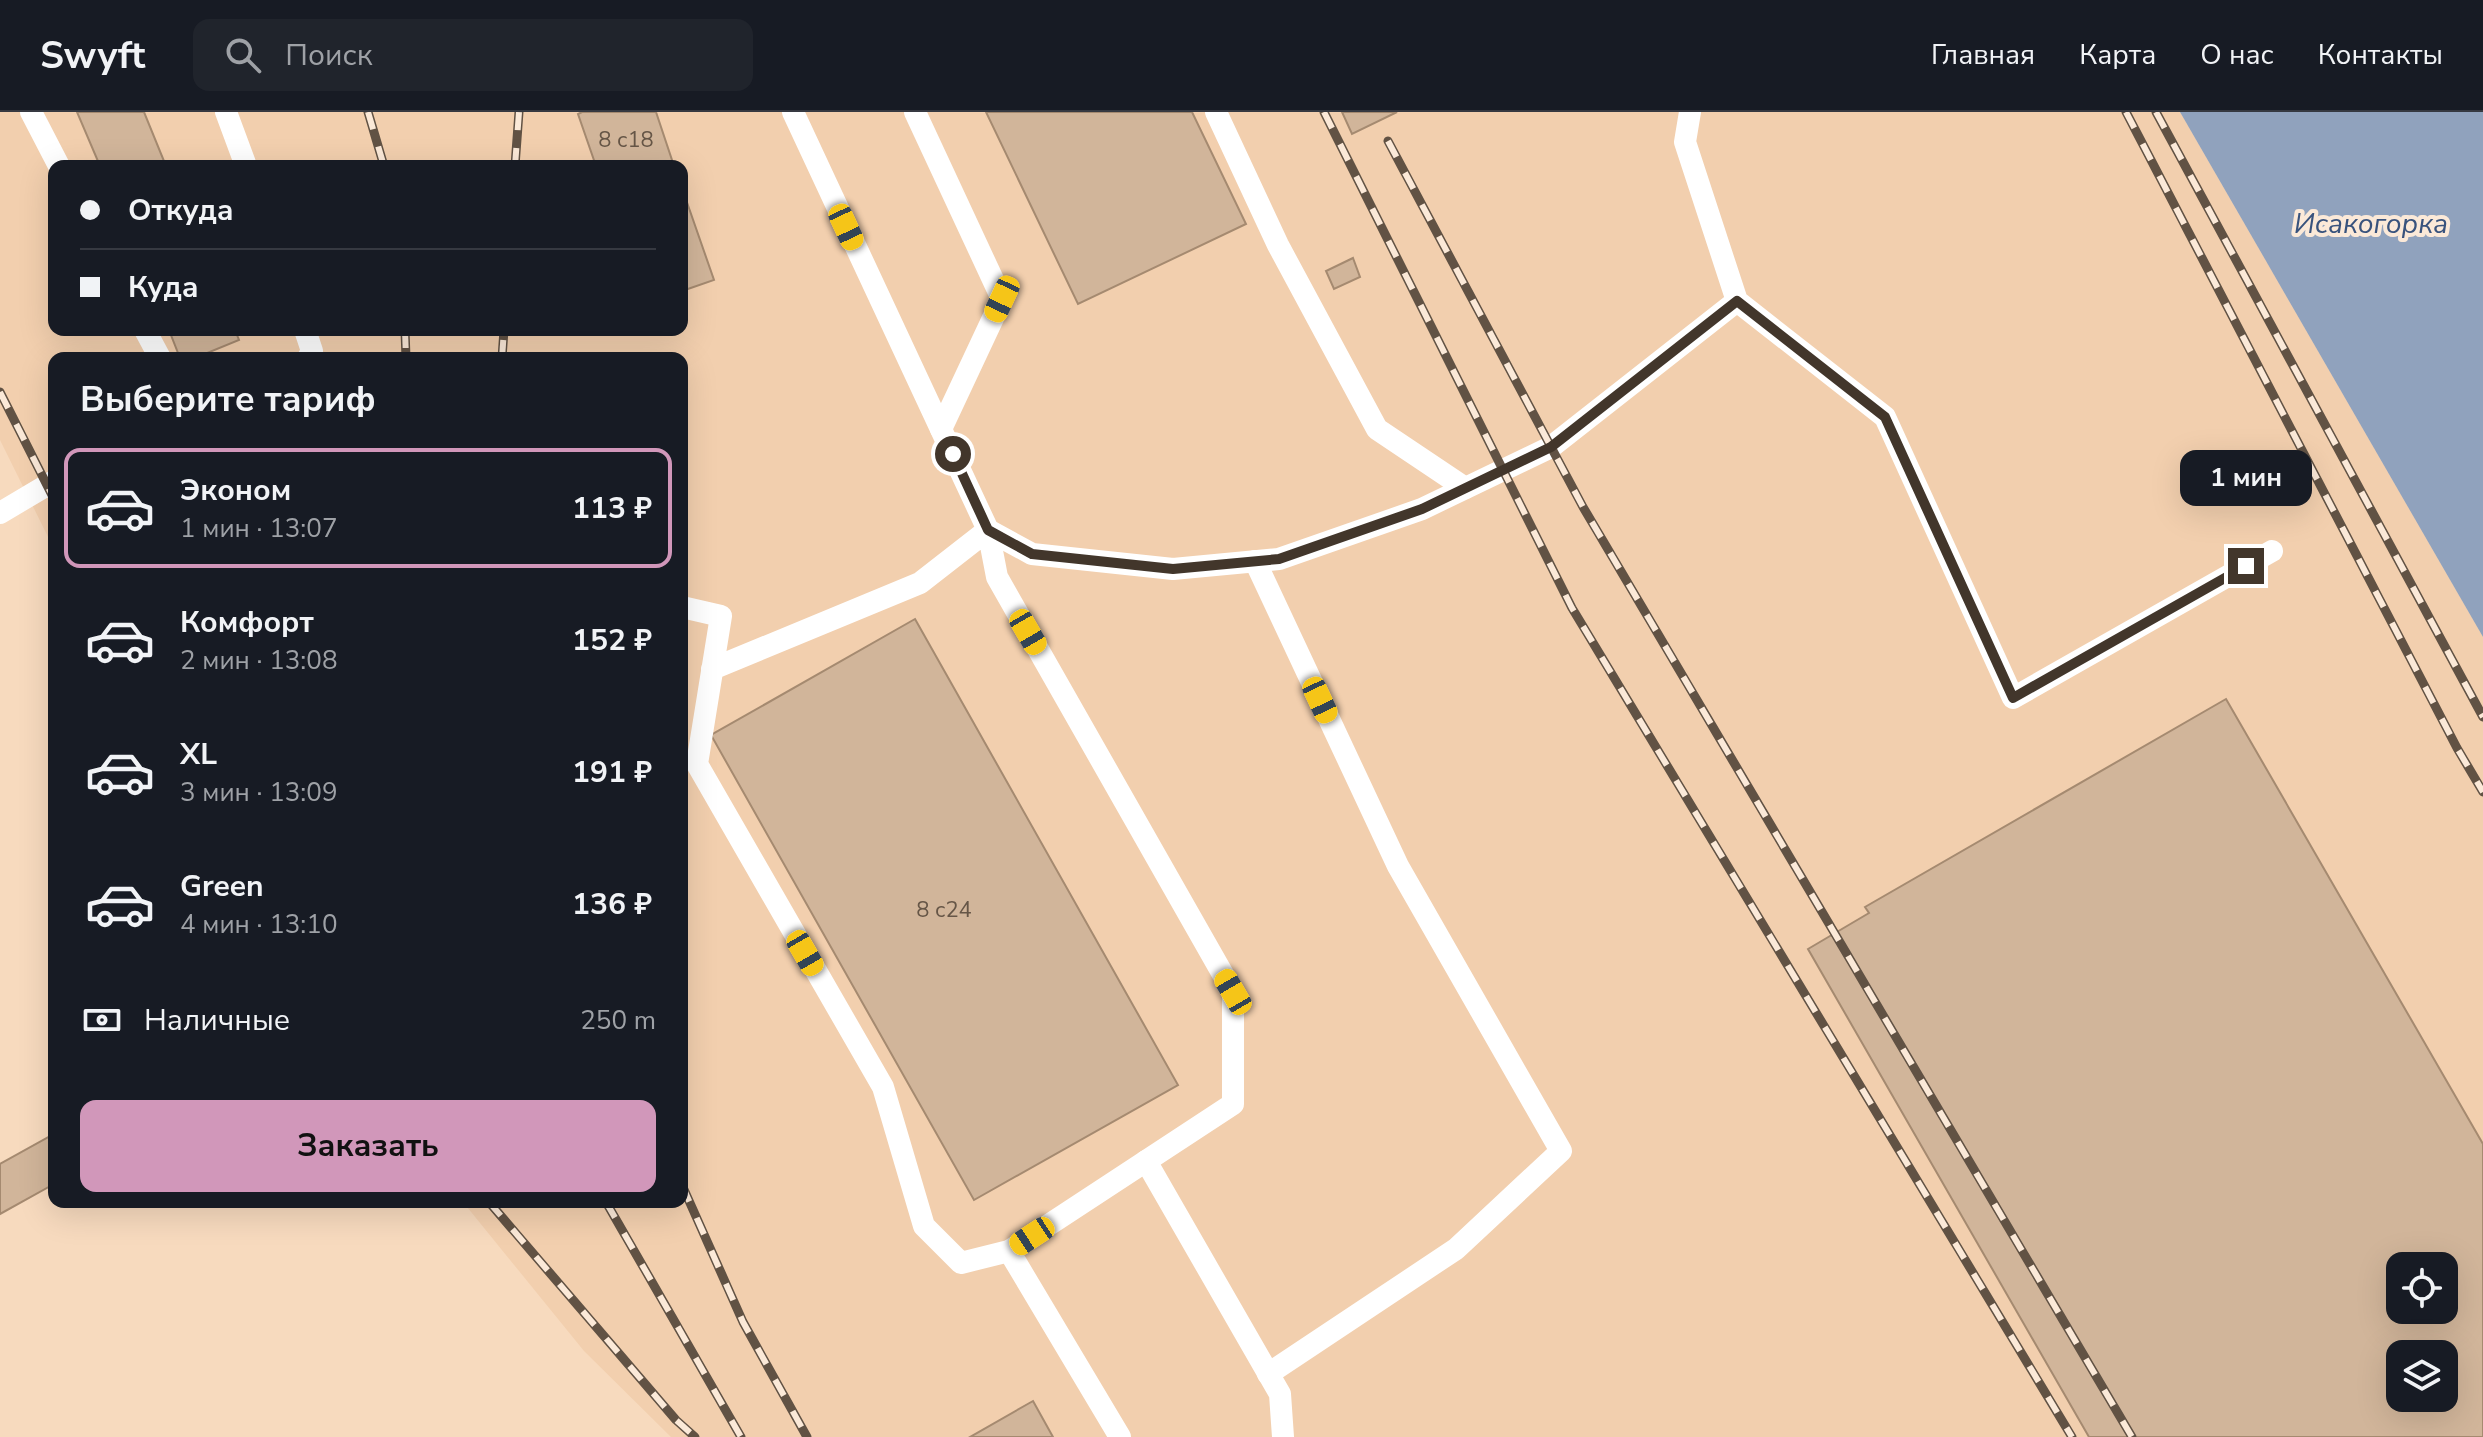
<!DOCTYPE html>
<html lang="ru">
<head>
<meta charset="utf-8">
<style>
  :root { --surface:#171b24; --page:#20242c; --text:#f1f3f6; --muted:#9ea1a6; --line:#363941; --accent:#d197ba }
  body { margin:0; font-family:"Nunito Sans",sans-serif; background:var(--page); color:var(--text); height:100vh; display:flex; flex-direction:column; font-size:30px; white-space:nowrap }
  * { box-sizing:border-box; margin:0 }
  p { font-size:26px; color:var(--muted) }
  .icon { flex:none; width:44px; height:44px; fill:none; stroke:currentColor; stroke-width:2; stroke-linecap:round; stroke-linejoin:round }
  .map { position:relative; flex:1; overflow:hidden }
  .panel { position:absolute; left:48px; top:240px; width:640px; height:856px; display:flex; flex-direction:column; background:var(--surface); border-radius:16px; box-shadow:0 8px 32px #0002 }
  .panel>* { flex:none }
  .hud { position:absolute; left:48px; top:48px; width:640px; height:176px; border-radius:16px; box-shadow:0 8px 32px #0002; display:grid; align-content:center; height:176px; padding:0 32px; background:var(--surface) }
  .controls { position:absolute; left:2386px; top:1140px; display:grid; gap:16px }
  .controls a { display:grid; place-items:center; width:72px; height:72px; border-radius:16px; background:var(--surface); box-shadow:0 8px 32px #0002; font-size:40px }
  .end { position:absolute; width:36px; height:36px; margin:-18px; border:10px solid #42362b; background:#fff; box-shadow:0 0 0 4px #fff }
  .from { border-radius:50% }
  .bubble { position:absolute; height:56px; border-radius:16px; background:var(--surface); box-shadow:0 8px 32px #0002; font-size:26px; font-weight:700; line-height:56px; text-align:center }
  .car { position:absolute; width:24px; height:48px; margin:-24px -12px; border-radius:10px; box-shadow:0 0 6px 2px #0007; background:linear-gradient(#f5c518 24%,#345 0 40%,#f5c518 0 76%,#345 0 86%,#f5c518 0) }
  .hud b { display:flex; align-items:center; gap:28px; height:76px; font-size:30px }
  .hud b+b { border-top:2px solid var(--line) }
  .hud i { width:20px; height:20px; background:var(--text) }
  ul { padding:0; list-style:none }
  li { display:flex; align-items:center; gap:24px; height:120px; margin:0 16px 12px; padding:0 16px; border:4px solid transparent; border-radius:16px }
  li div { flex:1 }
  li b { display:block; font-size:30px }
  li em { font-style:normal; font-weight:700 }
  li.active { border-color:var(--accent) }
  li>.icon { width:72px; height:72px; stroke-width:1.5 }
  h2 { padding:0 32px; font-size:36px; line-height:96px }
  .pay { display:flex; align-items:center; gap:20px; height:88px; padding:0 32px; font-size:30px }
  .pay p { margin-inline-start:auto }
  .cta { display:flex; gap:16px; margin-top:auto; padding:16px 32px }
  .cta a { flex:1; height:92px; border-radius:16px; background:var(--accent); color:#111; font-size:32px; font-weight:700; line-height:92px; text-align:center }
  header { display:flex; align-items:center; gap:48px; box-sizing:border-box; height:112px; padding:0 40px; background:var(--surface); border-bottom:2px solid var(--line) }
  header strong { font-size:38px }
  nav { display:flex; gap:44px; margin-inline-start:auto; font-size:28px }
  .search { width:560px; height:72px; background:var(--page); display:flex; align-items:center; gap:20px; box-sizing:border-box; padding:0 28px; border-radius:16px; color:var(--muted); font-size:30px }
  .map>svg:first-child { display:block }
  .built { fill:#f2cfae; fill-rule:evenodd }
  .water { fill:#90a2bd }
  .building { fill:#d1b59a; stroke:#a58a70; stroke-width:2; fill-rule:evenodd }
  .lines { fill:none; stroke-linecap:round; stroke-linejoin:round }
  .service { stroke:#fff; stroke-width:22 }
  .rail-casing { stroke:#615244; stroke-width:9 }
  .rail { stroke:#fbe9d8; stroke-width:6; stroke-dasharray:18; stroke-linecap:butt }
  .route { stroke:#42362b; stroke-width:10 }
  .labels { text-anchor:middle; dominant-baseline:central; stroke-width:8; stroke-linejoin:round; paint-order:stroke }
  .number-label { font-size:22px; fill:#665647 }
  .water-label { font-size:28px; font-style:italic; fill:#39537d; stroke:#fbe9d8 }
</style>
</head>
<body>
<header>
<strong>Swyft</strong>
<div class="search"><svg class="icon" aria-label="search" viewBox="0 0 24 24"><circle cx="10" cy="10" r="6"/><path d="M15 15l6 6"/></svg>Поиск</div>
<nav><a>Главная</a><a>Карта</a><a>О нас</a><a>Контакты</a></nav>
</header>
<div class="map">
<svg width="2483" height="1325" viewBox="0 0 2483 1325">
  <rect width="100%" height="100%" fill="#f7dabe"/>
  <path class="built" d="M0,0H2180L2483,525V1325H671L584,1239L463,1090H682V246H54V437L0,328ZM54,54H682V218H54ZM2400,1154H2444V1198H2400ZM2400,1242H2444V1286H2400Z"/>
  <path class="water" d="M2180,0H2483V525Z"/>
  <g class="building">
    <path d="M77,0H144L166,54H100Z"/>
    <path d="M582,0H656L674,54H596L578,2Z"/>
    <path d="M986,0H1192L1246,112L1078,192Z"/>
    <path d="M1342,0H1397L1352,22Z"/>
    <path d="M682,76L714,168L682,179Z"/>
    <path d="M1353,146L1360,165L1334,177L1326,159Z"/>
    <path d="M169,218H235L239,228L195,246H180Z"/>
    <path d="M915,507L1178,973L974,1088L711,623Z"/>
    <path d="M2226,587L2483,1032V1325H2089L1808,837L1869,801L1865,795ZM2400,1154H2444V1198H2400ZM2400,1242H2444V1286H2400Z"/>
    <path d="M54,1022V1072L0,1102V1052Z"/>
    <path d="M1033,1289L1053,1325H970Z"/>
  </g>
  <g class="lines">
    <g class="service">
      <path d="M31,0L59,54"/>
      <path d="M226,0L246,54"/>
      <path d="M793,0L988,418L1032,442L1173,457L1279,447L1422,397L1551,335L1737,189"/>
      <path d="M915,0L1002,187L941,317"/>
      <path d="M1216,0L1278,133L1377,317L1465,376"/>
      <path d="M1690,0L1685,30L1737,189L1885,305L2013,586L2272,439"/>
      <path d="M145,218L160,246"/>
      <path d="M305,218L312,239L308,246"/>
      <path d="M0,401L54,369"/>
      <path d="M1255,449L1398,754L1561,1039L1456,1137L1268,1262"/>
      <path d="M682,495L721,504L697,652L883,975L924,1114L961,1151L1009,1139L1233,992V880L997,465L988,418L920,471L712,557"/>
      <path d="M1146,1049L1280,1282L1283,1325"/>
      <path d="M1009,1139L1120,1325"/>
    </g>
    <defs>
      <g id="rail">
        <path d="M368,0L384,54"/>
        <path d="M1324,0L1572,496L2072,1325"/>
        <path d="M2126,0L2457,636L2483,680"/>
        <path d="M2156,0L2483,605"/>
        <path d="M1388,29L1583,395L2132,1325"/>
        <path d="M515,54L519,0"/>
        <path d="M405,218L406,246"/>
        <path d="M502,246L504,218"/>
        <path d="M0,280L54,387"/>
        <path d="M682,1073L743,1210L807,1325"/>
        <path d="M489,1090L676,1308L695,1325"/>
        <path d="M606,1090L741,1325"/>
      </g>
    </defs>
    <use href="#rail" class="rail-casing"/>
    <use href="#rail" class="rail"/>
  </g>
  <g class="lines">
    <path class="route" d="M953,342L988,418L1032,442L1173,457L1279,447L1422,397L1551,335L1737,189L1885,305L2013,586L2246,454"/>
  </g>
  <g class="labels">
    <g class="number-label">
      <text x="626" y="28">8 с18</text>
      <text x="944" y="798">8 с24</text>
    </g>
    <g class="water-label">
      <text x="2371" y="112">Исакогорка</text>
    </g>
  </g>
</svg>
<div class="controls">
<a><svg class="icon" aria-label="locate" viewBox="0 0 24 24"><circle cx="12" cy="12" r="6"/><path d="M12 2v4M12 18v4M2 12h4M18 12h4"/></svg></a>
<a><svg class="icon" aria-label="layers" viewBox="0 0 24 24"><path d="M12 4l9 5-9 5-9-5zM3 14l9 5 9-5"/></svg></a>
</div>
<i class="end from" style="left:953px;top:342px"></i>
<i class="end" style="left:2246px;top:454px"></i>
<div class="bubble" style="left:2180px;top:338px;width:132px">1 мин</div>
<i class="car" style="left:846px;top:115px;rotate:155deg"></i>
<i class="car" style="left:1002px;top:187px;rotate:205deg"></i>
<i class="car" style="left:1028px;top:520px;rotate:150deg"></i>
<i class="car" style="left:1320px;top:588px;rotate:155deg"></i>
<i class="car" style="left:805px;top:841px;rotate:150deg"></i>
<i class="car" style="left:1233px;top:880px;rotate:330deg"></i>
<i class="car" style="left:1032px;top:1124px;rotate:237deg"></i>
<div class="hud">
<b><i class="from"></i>Откуда</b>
<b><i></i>Куда</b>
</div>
<section class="panel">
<h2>Выберите тариф</h2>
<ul>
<li class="active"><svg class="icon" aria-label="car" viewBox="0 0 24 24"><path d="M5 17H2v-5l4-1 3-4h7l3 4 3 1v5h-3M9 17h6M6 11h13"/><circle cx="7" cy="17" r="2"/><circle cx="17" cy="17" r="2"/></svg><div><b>Эконом</b><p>1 мин · 13:07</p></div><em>113 ₽</em></li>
<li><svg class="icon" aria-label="car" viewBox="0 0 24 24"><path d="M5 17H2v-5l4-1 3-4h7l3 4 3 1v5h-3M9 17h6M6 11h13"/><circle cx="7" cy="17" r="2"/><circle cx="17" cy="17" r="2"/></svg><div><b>Комфорт</b><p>2 мин · 13:08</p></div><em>152 ₽</em></li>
<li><svg class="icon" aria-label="car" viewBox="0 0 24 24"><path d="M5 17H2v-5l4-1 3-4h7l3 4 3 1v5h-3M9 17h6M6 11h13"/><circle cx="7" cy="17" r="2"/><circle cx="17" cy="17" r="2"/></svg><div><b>XL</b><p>3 мин · 13:09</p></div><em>191 ₽</em></li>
<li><svg class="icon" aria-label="car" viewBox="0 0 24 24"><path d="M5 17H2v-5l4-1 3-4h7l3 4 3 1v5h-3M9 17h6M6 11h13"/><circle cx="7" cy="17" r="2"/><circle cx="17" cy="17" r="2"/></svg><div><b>Green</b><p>4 мин · 13:10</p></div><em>136 ₽</em></li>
</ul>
<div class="pay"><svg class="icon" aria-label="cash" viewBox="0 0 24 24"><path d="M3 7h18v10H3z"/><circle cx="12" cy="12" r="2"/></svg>Наличные<p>250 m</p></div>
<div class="cta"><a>Заказать</a></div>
</section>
</div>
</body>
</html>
